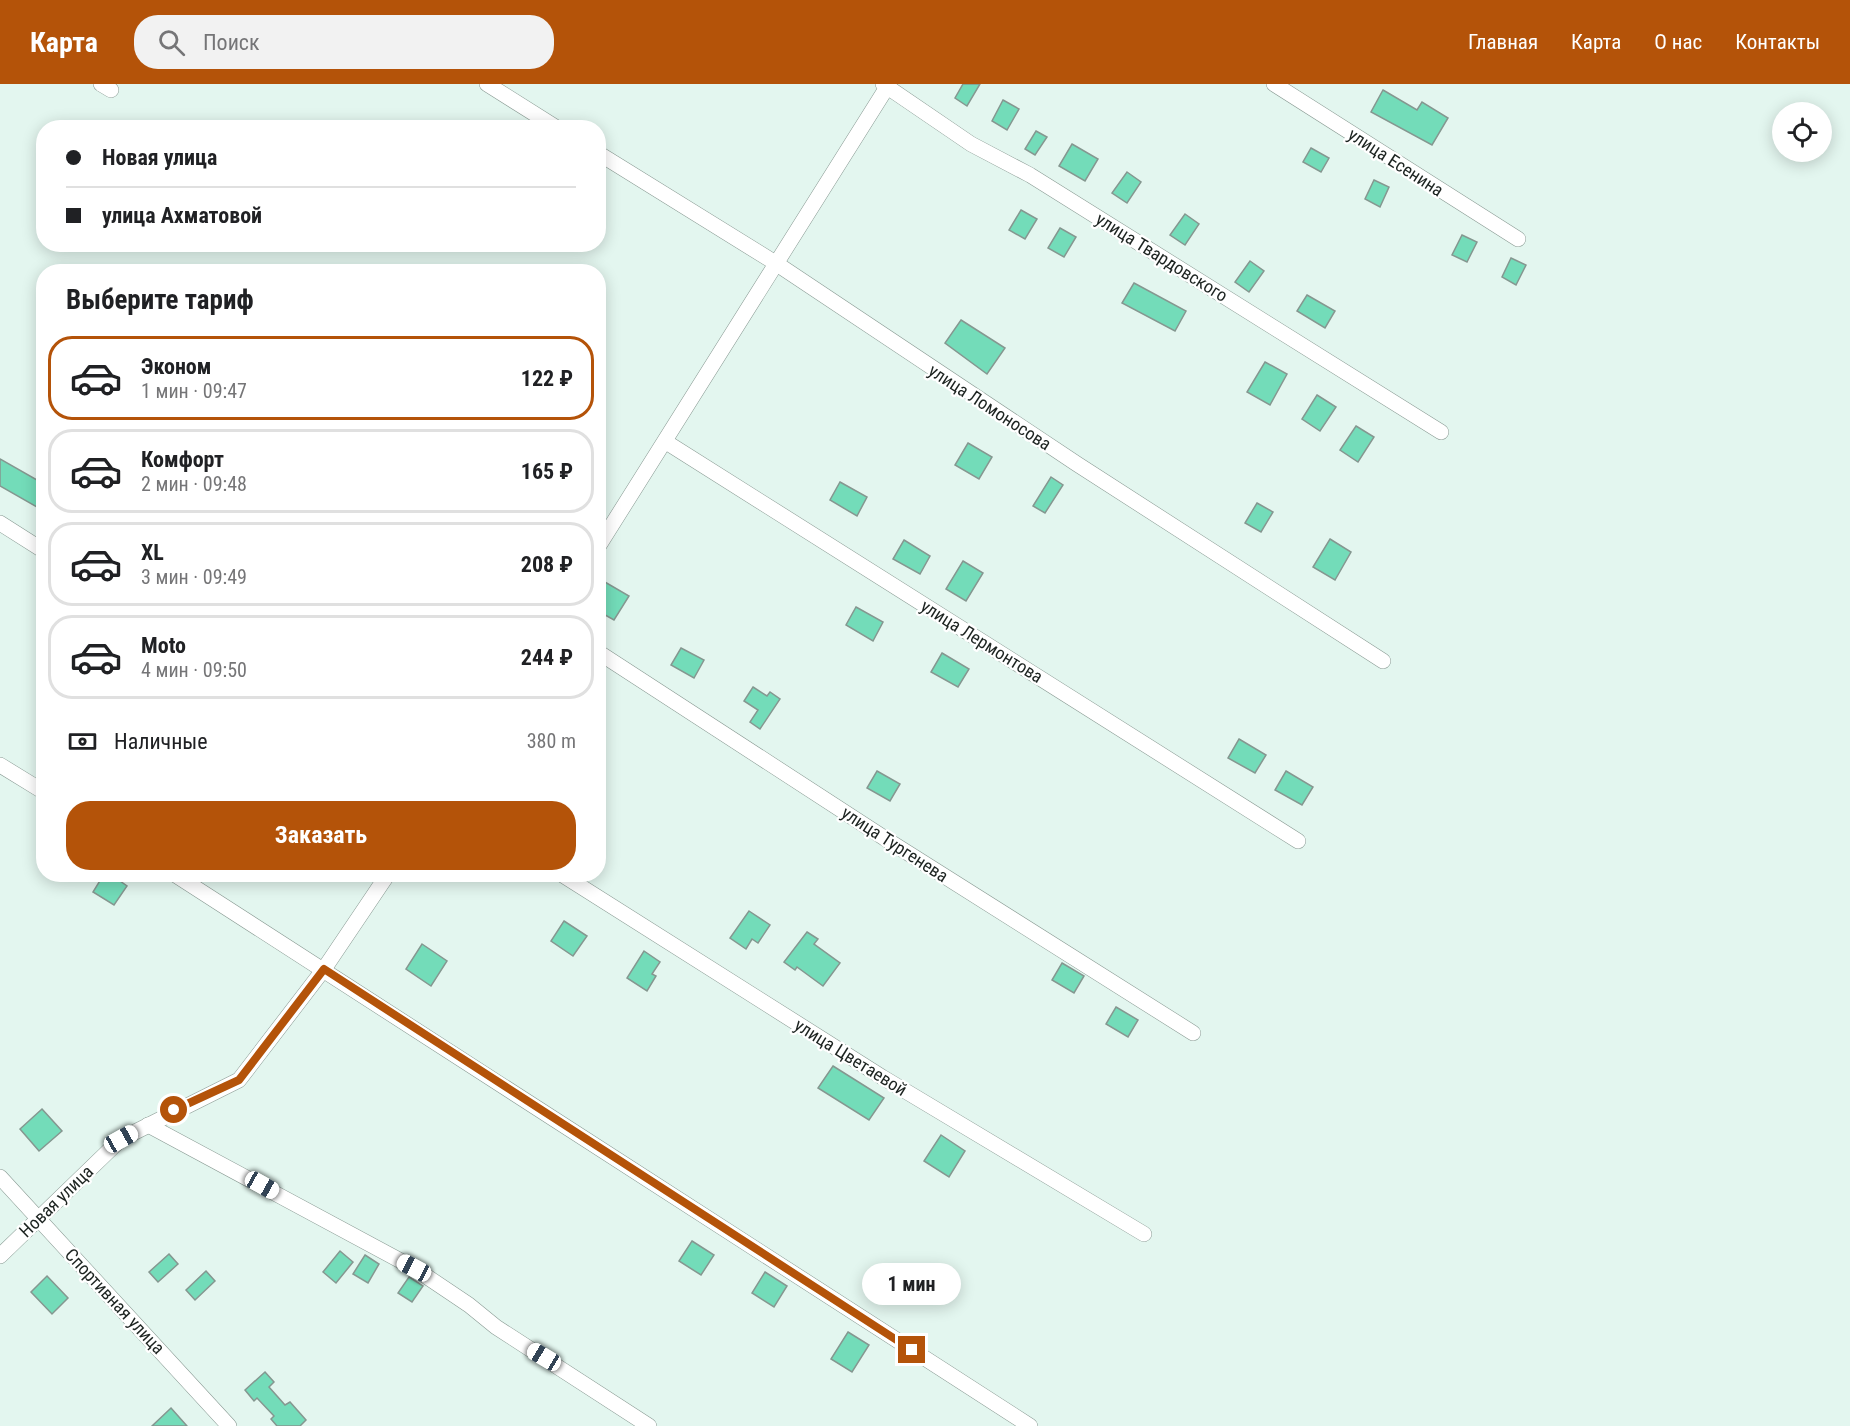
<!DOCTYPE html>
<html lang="ru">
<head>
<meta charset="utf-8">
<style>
  :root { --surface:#fff; --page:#f2f2f2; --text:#202124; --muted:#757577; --line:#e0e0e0; --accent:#b45309 }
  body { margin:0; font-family:"Roboto Condensed",sans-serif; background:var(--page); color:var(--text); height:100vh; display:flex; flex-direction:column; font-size:22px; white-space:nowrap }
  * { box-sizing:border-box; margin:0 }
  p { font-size:20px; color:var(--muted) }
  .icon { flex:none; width:33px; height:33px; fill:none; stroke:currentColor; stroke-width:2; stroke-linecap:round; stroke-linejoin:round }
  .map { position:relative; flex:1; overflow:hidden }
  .details { position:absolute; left:36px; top:180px; width:570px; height:618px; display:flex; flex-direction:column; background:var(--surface); border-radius:24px; box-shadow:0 3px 15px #0003 }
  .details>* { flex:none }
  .guide { position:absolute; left:36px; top:36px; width:570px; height:132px; border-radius:24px; box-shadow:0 3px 15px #0003; display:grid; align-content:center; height:132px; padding:0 30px; background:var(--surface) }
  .buttons { position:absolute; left:1772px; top:18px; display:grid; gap:12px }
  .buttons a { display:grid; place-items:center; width:60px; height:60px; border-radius:50%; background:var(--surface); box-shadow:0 3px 15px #0003; font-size:30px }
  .end { position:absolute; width:27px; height:27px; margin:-14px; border:8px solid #b45309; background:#fff; box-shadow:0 0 0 3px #fff }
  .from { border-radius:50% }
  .bubble { position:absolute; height:42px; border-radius:21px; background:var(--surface); box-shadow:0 3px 15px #0003; font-size:20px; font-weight:700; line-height:42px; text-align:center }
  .car { position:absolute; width:18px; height:36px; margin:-18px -9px; border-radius:8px; box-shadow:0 0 4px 2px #0007; background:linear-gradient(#fff 24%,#345 0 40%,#fff 0 76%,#345 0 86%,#fff 0) }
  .guide b { display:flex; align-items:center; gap:21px; height:57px; font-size:22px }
  .guide b+b { border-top:2px solid var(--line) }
  .guide i { width:15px; height:15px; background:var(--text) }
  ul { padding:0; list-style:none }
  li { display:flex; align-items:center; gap:18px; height:84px; margin:0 12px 9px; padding:0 18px; border:3px solid var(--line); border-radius:24px }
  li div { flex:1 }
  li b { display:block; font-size:22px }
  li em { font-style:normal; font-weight:700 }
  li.selected { border-color:var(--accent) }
  li>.icon { width:54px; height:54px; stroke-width:1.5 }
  h2 { padding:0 30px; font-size:27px; line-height:72px }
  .pay { display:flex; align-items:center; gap:15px; height:66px; padding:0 30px; font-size:22px }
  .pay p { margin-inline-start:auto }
  .cta { display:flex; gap:12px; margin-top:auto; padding:12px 30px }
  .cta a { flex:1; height:69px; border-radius:24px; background:var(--accent); color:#fff; font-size:24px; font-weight:700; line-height:69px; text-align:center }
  header { display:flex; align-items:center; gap:36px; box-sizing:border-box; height:84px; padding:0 30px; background:var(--accent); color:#fff }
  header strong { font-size:28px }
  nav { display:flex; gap:33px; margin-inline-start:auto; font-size:21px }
  .search { width:420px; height:54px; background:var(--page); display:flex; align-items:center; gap:15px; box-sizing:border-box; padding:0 21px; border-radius:24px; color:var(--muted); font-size:22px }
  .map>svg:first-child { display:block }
  .building { fill:#73dcb9; stroke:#859790; stroke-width:1.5 }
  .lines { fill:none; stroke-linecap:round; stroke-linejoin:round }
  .minor-casing { stroke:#889992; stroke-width:16 }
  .minor { stroke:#fff; stroke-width:15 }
  .route { stroke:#b45309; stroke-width:8 }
  .labels { text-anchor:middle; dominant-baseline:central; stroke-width:4.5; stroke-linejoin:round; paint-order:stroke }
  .street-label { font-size:18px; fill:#1c2320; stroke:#fff }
</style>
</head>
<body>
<header>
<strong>Карта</strong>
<div class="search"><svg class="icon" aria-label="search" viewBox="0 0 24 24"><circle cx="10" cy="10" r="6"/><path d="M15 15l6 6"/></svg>Поиск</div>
<nav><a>Главная</a><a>Карта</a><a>О нас</a><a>Контакты</a></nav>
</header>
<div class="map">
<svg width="1850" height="1342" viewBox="0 0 1850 1342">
  <rect width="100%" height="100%" fill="#e3f6ef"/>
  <g class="building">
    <path d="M963,0H980L967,22L955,14Z"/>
    <path d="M1383,6L1417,26L1422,18L1448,34L1432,61L1371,28Z"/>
    <path d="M1003,16L1019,25L1007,46L992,37Z"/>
    <path d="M1036,47L1047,53L1035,71L1025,65Z"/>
    <path d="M1072,60L1098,75L1085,97L1059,82Z"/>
    <path d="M1311,64L1329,74L1321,88L1303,78Z"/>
    <path d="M1127,88L1141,98L1127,119L1112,109Z"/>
    <path d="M1374,96L1389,103L1380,123L1365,115Z"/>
    <path d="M1021,126L1037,135L1025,155L1009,146Z"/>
    <path d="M1185,130L1199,140L1185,161L1170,151Z"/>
    <path d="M1060,144L1076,153L1064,173L1048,164Z"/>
    <path d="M1462,151L1477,158L1467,178L1452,171Z"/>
    <path d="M1511,174L1526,181L1516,201L1502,193Z"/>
    <path d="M1250,177L1264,187L1249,208L1235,198Z"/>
    <path d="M1134,199L1186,227L1175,247L1122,219Z"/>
    <path d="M1307,211L1335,227L1325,244L1297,227Z"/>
    <path d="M961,236L1005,264L987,290L945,259Z"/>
    <path d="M1265,278L1287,290L1270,321L1247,308Z"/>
    <path d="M1317,311L1336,323L1320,347L1302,335Z"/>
    <path d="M1356,342L1374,353L1358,378L1340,366Z"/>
    <path d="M968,359L992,373L979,395L955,381Z"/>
    <path d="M0,375L44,400V427L0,402Z"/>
    <path d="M1051,393L1063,401L1045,429L1033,422Z"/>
    <path d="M840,398L867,413L857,432L830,416Z"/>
    <path d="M1257,419L1273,428L1261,448L1245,439Z"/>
    <path d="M1330,455L1351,468L1335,496L1313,483Z"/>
    <path d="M904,456L930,472L920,490L893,475Z"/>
    <path d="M963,477L983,489L966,517L946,505Z"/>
    <path d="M598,494L629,512L614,536L598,527Z"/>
    <path d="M856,523L883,538L873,557L846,541Z"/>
    <path d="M681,564L704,576L694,594L671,581Z"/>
    <path d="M942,569L969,585L958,603L931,588Z"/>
    <path d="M753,603L767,612L770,608L780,615L760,645L750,638L758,626L744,617Z"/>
    <path d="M1239,655L1266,671L1255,689L1228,674Z"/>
    <path d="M877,687L900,700L890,717L867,704Z"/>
    <path d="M1286,687L1313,703L1302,721L1275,706Z"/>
    <path d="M104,790H110L127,802L114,821L93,808Z"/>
    <path d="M749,827L770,841L758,859L752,855L746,865L730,854Z"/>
    <path d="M564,837L587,852L573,872L551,857Z"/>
    <path d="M807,848L818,855L814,860L840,879L823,902L797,883L795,886L784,878Z"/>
    <path d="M422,860L447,877L431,902L406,885Z"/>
    <path d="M644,867L660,878L652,890L656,892L647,907L627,894Z"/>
    <path d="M1062,879L1084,892L1074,909L1052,896Z"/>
    <path d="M1116,923L1138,936L1128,953L1106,940Z"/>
    <path d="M833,982L884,1014L869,1036L818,1004Z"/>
    <path d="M42,1025L62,1047L39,1067L20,1045Z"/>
    <path d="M941,1051L965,1067L949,1093L924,1077Z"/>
    <path d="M692,1157L714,1171L701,1191L679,1177Z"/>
    <path d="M340,1167L353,1178L336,1199L323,1188Z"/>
    <path d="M169,1170L178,1180L158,1198L149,1188Z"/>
    <path d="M365,1171L379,1180L368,1199L353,1190Z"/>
    <path d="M206,1187L215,1197L195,1216L186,1206Z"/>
    <path d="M765,1188L787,1202L774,1223L752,1209Z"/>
    <path d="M47,1192L68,1214L52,1230L31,1208Z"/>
    <path d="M409,1193L423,1202L412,1218L398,1209Z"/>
    <path d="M848,1248L869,1261L852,1288L831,1275Z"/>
    <path d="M265,1288L274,1298L269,1303L285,1321L290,1318L306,1336L300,1342H277L271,1335L274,1332L257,1314L254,1317L245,1306Z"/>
    <path d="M171,1324L187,1342H152Z"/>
  </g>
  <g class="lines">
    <defs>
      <g id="minor">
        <path d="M101,0L111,6"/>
        <path d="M487,0L557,44"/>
        <path d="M883,0L971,60L1030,91L1441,348"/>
        <path d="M1274,0L1518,155"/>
        <path d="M598,69L777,180L1077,380L1383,577"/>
        <path d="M666,358L1298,757"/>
        <path d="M0,439L44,467"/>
        <path d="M598,463L889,0"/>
        <path d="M598,568L892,759L1193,949"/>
        <path d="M0,681L44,708"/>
        <path d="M174,790L1030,1342"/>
        <path d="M561,790L882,993L1144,1150"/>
        <path d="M148,1041L414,1184L469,1221L496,1243L649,1342"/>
        <path d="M0,1093L229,1342"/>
        <path d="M0,1172L121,1055L239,996L324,885L388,790"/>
      </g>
    </defs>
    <use href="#minor" class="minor-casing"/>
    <use href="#minor" class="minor"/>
  </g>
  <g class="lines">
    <path class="route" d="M174,1026L239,996L324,885L912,1266"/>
  </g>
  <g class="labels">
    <g class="street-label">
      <text transform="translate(1396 78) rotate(33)">улица Есенина</text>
      <text transform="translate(1162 173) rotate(32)">улица Твардовского</text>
      <text transform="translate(990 323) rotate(33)">улица Ломоносова</text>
      <text transform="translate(982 557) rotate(32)">улица Лермонтова</text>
      <text transform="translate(895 760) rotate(33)">улица Тургенева</text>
      <text transform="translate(851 973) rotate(32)">улица Цветаевой</text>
      <text transform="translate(56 1117) rotate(-44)">Новая улица</text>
      <text transform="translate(115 1217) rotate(47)">Спортивная улица</text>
    </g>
  </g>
</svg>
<div class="buttons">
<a><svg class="icon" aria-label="locate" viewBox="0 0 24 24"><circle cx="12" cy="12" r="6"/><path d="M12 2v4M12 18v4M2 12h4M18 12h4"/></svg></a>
</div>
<i class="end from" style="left:174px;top:1026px"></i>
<i class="end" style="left:912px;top:1266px"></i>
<div class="bubble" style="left:862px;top:1179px;width:99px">1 мин</div>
<i class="car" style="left:121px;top:1055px;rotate:61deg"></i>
<i class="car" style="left:262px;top:1101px;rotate:119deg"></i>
<i class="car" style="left:414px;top:1184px;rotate:298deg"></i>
<i class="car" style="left:544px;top:1273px;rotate:301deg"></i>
<div class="guide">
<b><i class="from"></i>Новая улица</b>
<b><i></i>улица Ахматовой</b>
</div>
<section class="details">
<h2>Выберите тариф</h2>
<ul>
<li class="selected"><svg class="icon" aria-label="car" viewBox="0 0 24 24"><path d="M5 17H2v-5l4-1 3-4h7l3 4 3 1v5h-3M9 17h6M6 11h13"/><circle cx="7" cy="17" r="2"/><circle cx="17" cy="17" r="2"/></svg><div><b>Эконом</b><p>1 мин · 09:47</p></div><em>122 ₽</em></li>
<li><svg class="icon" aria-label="car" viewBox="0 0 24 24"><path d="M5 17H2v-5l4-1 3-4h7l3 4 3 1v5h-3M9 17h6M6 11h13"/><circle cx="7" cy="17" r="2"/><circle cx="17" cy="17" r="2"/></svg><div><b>Комфорт</b><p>2 мин · 09:48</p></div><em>165 ₽</em></li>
<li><svg class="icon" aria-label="car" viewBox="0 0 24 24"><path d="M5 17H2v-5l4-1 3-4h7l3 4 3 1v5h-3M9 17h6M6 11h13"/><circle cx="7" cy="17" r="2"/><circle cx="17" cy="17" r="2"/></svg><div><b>XL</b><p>3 мин · 09:49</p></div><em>208 ₽</em></li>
<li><svg class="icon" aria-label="car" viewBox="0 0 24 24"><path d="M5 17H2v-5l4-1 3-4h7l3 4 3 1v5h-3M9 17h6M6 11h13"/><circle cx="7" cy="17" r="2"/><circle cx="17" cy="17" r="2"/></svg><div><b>Moto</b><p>4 мин · 09:50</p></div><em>244 ₽</em></li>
</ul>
<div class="pay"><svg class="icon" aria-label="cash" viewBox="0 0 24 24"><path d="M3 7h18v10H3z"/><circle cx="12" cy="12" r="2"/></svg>Наличные<p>380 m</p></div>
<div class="cta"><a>Заказать</a></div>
</section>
</div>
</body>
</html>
